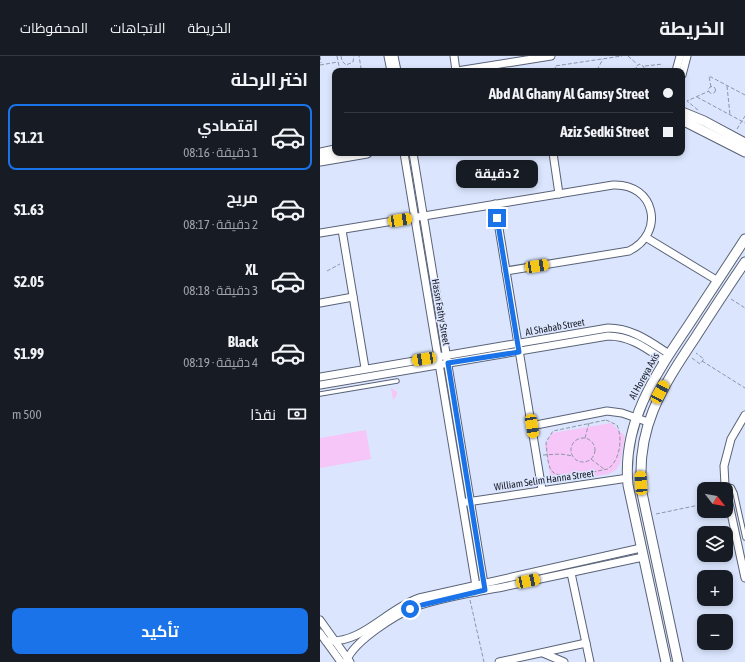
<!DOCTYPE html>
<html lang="ar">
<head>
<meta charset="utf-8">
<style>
  :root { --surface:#171b24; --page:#20242c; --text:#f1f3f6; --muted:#9ea1a6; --line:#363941; --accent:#1a73e8 }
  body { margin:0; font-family:"Asap Condensed",Cairo,sans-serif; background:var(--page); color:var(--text); direction:rtl; height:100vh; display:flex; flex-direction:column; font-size:15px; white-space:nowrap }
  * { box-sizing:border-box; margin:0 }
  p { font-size:13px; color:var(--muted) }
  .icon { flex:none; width:22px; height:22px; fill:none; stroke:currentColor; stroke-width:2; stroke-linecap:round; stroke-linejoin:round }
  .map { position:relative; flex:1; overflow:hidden; direction:ltr }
  .drawer { display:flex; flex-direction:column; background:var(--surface); width:320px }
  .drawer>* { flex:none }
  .guide { position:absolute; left:12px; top:12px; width:353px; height:88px; border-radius:8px; box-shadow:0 2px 6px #0003; direction:rtl; display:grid; align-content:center; height:88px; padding:0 12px; background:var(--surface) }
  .needle { width:26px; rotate:121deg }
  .controls { position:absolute; left:377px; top:426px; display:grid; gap:8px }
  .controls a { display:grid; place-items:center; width:36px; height:36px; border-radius:8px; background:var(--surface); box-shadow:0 2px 6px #0003; font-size:20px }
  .end { position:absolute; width:18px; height:18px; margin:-9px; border:5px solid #1a73e8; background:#fff; box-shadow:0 0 0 2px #fff }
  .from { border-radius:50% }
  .bubble { position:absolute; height:28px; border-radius:8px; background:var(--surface); box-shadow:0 2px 6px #0003; font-size:13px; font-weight:700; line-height:28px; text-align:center; direction:rtl }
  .car { position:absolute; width:12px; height:24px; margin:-12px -6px; border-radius:5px; box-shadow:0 0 3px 1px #0007; background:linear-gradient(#f5c518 24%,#345 0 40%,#f5c518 0 76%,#345 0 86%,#f5c518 0) }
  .guide b { display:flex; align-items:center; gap:14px; height:38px; font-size:15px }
  .guide b+b { border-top:1px solid var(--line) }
  .guide i { width:10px; height:10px; background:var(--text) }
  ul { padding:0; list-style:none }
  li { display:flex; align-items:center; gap:12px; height:66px; margin:0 8px 6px; padding:0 4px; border:2px solid transparent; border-radius:8px }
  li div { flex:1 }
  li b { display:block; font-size:15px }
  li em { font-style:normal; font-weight:700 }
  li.selected { border-color:var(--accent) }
  li>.icon { width:36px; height:36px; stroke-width:1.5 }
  h2 { padding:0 12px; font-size:18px; line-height:48px }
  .pay { display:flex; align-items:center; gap:10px; height:44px; padding:0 12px; font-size:15px }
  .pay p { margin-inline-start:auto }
  .action { display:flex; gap:8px; margin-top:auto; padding:8px 12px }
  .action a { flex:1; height:46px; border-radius:8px; background:var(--accent); color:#fff; font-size:16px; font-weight:700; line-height:46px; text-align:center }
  header { display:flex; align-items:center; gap:24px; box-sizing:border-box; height:56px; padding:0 20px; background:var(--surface); border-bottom:1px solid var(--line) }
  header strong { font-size:19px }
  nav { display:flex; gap:22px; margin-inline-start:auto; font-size:14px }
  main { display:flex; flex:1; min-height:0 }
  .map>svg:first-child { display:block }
  .green { fill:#f5c6f7 }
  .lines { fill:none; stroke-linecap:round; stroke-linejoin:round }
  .lane-casing { stroke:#596277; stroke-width:5.5 }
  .street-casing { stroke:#596277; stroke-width:9 }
  .secondary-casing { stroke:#596277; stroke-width:11 }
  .path { stroke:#8d95a7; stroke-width:1; stroke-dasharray:4 2; stroke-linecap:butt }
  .lane { stroke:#fff; stroke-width:3.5 }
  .street { stroke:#fff; stroke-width:7 }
  .secondary { stroke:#fff; stroke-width:9 }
  .route { stroke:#1a73e8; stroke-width:5 }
  .labels { text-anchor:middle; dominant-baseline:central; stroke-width:3; stroke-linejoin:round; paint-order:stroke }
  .street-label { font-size:10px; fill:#171a23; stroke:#dbe6fe }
</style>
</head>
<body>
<header>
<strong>الخريطة</strong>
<nav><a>الخريطة</a><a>الاتجاهات</a><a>المحفوظات</a></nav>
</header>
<main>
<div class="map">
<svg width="425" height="606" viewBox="0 0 425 606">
  <rect width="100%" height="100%" fill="#dbe6fe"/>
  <g class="green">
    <path d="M71,332L77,336V339L73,344L72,338L0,351L72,338Z"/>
    <path d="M291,367L305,380L300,408L296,414L288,418L243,426L230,419L225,389L232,377Z"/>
    <path d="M46,374L51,403L0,412V382Z"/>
  </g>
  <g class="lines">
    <defs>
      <g id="lane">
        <path d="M0,338L77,325"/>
        <path d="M405,429L412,431L415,437L425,482"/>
      </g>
      <g id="street">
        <path d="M68,0L71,15"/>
        <path d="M74,0L77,15"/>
        <path d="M134,0L136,15"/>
        <path d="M137,15L231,0"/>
        <path d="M356,15L360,0"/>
        <path d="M362,19L367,0"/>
        <path d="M84,97L157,536"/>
        <path d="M93,97L165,534"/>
        <path d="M233,97L239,138"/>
        <path d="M175,148L222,434"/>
        <path d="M22,174L45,312"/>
        <path d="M0,177L293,129C335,127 346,177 309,195L186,215"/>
        <path d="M327,182L398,225"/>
        <path d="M0,247L33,241"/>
        <path d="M0,321L288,272C312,272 329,285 349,298"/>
        <path d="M0,329L288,280C311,280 327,293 345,305"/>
        <path d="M425,359L411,383L404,410L405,429L425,522"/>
        <path d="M211,370L287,355L302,357L328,366"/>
        <path d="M147,446L308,422"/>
        <path d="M251,517L270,606"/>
        <path d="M0,564L30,606"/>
        <path d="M0,577L21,606"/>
        <path d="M6,585C43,588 66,553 99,542L321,492"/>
        <path d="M223,597L244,606"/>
        <path d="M26,606C33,585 77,558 97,550C124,541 155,536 183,531C230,521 276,511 323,501"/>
        <path d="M179,606L266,587"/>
      </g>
      <g id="secondary">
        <path d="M362,56L384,65L425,87"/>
        <path d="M362,64L425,96"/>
        <path d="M0,97L15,94"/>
        <path d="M0,105L47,97"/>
        <path d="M346,606L308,429C302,367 335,319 368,270C387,241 406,212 425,183"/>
        <path d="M358,606L322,437C315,373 341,333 375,282C391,257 408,231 425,206"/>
      </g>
    </defs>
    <use href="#lane" class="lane-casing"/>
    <use href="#street" class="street-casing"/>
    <use href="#secondary" class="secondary-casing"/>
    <g class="path">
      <path d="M0,0L1,7"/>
      <path d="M17,0L20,15"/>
      <path d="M21,0L22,5L26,9L33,6L34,0"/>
      <path d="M308,0L317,8"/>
      <path d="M0,9L18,6"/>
      <path d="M325,10L343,8"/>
      <path d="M277,14L283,3"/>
      <path d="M28,15L41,12L39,0"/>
      <path d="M236,15L235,10L302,0"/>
      <path d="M271,15L275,13L278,15"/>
      <path d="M317,15L316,10L320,8L324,11V15"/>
      <path d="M407,30L410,59"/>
      <circle cx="392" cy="34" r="3.5"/>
      <path d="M391,31L389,20L425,39"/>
      <path d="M377,41L425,67"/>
      <path d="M378,54L367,45L389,35"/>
      <path d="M417,73L425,60"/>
      <path d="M7,215L20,208"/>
      <path d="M411,243L425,252"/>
      <path d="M372,302L380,308L384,303L376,297"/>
      <path d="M382,305L425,332"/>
      <path d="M286,364L297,369C303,383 300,404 288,413C275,415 239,426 231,414C227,407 227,394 226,386L233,375Z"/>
      <path d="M265,382L269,367"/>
      <circle cx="263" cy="394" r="12"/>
      <path d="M223,399L241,398L253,400"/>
      <path d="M271,403L284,413"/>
      <path d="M336,458L384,448"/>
      <path d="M150,544L164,606"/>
    </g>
    <use href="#lane" class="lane"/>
    <use href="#street" class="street"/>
    <use href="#secondary" class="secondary"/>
  </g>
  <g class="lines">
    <path class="route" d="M90,553L102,549L165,534L128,307L199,296L177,162"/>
  </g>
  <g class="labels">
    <g class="street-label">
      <text transform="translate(121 256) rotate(80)">Hassn Fathy Street</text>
      <text transform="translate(235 271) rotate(-10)">Al Shabab Street</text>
      <text transform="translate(324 320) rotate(-61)">Al Horeya Axis</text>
      <text transform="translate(224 424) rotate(-8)">William Selim Hanna Street</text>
    </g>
  </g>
</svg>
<div class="controls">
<a><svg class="needle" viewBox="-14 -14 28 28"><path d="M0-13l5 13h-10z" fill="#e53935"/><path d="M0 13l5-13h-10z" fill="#9ea1a6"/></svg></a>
<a><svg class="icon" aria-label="layers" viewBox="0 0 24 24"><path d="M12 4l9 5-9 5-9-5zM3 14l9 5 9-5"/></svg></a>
<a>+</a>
<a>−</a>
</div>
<i class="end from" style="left:90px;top:553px"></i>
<i class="end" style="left:177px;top:162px"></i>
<div class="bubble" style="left:136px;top:104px;width:82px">2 دقيقة</div>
<i class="car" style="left:80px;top:164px;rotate:81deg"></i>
<i class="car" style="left:217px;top:210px;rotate:81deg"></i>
<i class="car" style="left:104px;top:303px;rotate:261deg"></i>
<i class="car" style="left:340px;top:336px;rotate:28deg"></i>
<i class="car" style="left:212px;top:370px;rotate:171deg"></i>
<i class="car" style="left:321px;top:427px;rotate:356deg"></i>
<i class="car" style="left:208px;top:525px;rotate:78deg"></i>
<div class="guide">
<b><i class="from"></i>Abd Al Ghany Al Gamsy Street</b>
<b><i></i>Aziz Sedki Street</b>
</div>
</div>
<section class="drawer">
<h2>اختر الرحلة</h2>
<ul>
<li class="selected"><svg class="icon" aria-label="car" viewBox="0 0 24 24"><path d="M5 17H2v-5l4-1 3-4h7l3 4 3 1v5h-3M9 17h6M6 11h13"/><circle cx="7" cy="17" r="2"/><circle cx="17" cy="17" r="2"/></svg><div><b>اقتصادي</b><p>1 دقيقة · 08:16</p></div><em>$1.21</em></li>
<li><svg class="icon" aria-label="car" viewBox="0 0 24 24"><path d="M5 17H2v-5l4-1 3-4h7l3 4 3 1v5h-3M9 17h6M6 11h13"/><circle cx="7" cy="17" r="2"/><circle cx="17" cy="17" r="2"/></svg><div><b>مريح</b><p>2 دقيقة · 08:17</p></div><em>$1.63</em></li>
<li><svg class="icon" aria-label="car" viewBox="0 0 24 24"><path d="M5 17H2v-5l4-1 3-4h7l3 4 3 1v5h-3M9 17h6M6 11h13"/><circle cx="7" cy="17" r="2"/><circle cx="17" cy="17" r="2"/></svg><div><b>XL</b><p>3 دقيقة · 08:18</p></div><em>$2.05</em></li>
<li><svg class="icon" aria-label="car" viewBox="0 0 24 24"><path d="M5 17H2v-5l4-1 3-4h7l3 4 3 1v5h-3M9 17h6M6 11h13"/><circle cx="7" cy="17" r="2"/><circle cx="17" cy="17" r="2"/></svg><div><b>Black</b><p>4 دقيقة · 08:19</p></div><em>$1.99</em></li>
</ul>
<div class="pay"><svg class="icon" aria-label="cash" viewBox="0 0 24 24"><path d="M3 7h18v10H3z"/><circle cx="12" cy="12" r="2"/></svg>نقدًا<p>500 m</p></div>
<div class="action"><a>تأكيد</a></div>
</section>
</main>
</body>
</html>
